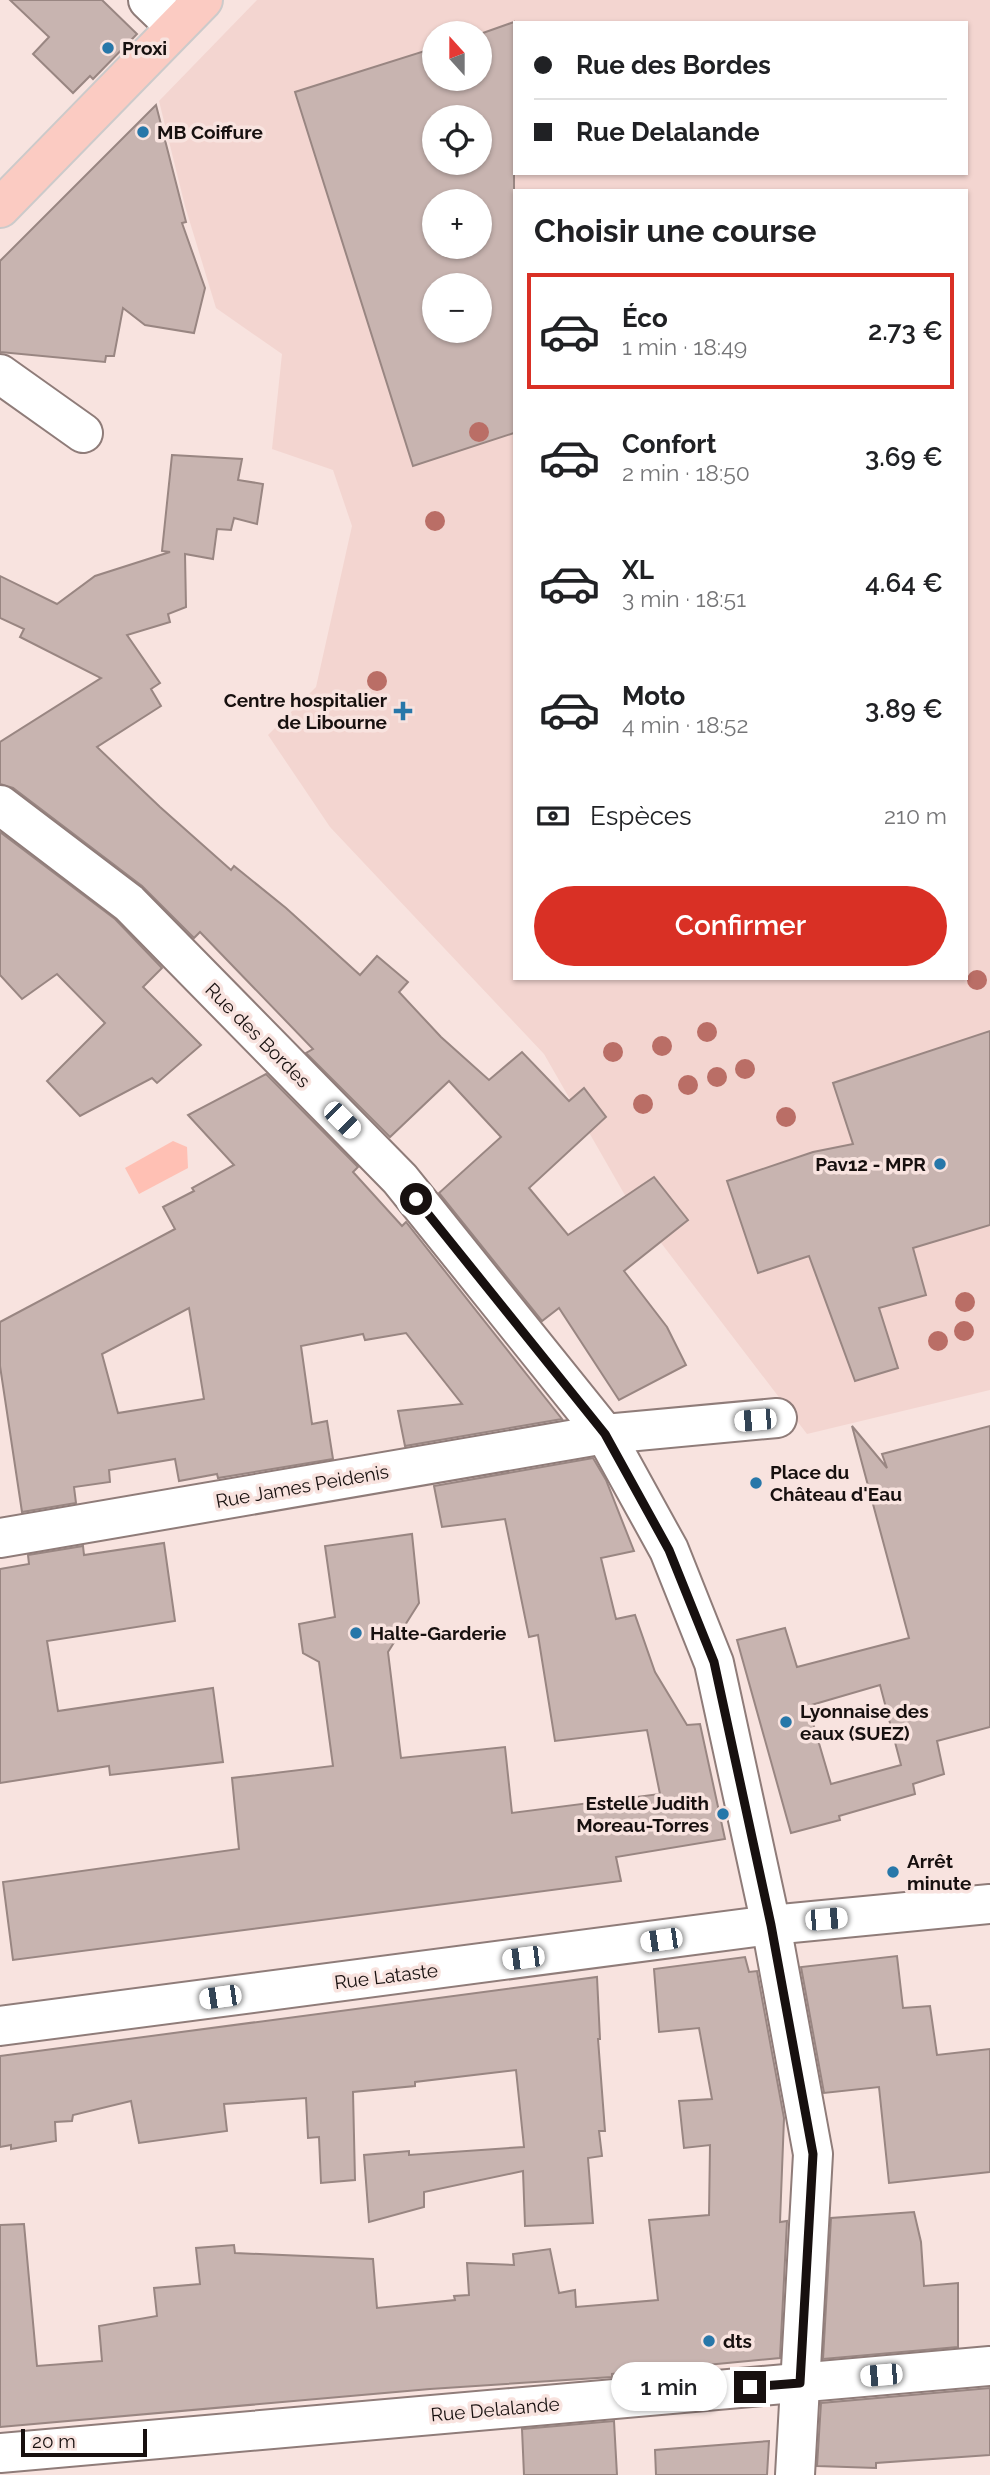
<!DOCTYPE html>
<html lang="fr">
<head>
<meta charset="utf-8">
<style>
  :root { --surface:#fff; --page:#f2f2f2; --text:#202124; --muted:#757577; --line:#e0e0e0; --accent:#d93025 }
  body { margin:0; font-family:Raleway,sans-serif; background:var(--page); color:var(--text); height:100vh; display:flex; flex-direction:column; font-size:26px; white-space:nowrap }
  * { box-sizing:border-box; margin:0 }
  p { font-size:23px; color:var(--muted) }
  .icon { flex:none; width:38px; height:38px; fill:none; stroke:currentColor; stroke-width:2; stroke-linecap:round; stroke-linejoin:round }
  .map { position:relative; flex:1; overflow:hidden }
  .sheet { position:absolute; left:513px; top:189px; width:455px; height:791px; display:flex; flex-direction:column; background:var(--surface); border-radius:0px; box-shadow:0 2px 5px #0004 }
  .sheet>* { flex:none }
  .banner { position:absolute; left:513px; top:21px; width:455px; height:154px; border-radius:0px; box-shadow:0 2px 5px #0004; display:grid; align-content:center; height:154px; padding:0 21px; background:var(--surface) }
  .needle { width:46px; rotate:339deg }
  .controls { position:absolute; left:422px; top:21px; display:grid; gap:14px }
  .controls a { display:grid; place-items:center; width:70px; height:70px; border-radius:50%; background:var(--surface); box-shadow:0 2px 5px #0004; font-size:35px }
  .scale { position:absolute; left:21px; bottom:18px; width:126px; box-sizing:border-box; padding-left:7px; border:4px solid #17100f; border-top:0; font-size:19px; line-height:24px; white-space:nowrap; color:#17100f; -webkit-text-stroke:5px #f8e3df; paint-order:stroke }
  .end { position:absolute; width:32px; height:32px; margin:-16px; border:9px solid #17100f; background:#fff; box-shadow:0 0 0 4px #fff }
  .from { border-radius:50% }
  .bubble { position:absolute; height:49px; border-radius:24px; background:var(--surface); box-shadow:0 2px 5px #0004; font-size:23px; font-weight:600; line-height:49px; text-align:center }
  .car { position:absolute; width:21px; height:42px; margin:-21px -10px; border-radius:9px; box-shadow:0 0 5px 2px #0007; background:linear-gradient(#fff 24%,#345 0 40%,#fff 0 76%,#345 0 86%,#fff 0) }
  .banner b { display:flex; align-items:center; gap:24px; height:66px; font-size:26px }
  .banner b+b { border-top:2px solid var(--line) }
  .banner i { width:18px; height:18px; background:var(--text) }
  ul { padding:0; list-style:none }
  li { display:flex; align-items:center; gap:21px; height:116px; margin:0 14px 10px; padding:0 7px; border:4px solid transparent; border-radius:0px }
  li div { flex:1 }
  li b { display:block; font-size:26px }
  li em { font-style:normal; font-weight:600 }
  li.on { border-color:var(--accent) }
  li>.icon { width:63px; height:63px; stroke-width:1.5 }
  h2 { padding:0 21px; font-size:32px; line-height:84px }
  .pay { display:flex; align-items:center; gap:18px; height:77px; padding:0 21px; font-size:26px }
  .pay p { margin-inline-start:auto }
  .primary-button { display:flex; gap:14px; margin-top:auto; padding:14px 21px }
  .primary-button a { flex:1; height:80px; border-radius:42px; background:var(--accent); color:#fff; font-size:28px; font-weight:600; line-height:80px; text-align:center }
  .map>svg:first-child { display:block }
  .built { fill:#f3d5d0; fill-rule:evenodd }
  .water { fill:#ffc0b4 }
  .building { fill:#c8b4b0; stroke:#998682; stroke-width:2; fill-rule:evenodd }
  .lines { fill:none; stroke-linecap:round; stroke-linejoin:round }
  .minor-casing { stroke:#8f7c79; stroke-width:42 }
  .major-casing { stroke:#cccaca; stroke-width:42 }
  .minor { stroke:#fff; stroke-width:38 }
  .major { stroke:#fbcbc2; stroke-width:38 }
  .tree { fill:#ba6e66 }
  .route { stroke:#17100f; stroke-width:9 }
  .poi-dot { fill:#2777a9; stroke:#f8e3df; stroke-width:2.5 }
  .labels { text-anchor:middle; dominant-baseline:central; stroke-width:7; stroke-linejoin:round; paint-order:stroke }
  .poi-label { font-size:19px; font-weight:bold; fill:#17100f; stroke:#f8e3df; text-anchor:start }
  .street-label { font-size:19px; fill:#17100f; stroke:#f8e3df }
</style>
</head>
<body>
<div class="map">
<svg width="990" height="2475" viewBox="0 0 990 2475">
  <rect width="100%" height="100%" fill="#f8e3df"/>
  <path class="built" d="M257,0H990V1390L807,1434L626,1197L544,1054L330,827L268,735L316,687L352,526L333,470L272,449L282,354L216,308L185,206L159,101ZM514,23H966V173H514ZM434,33H480V79H434ZM434,117H480V163H434ZM514,191H966V978H514ZM434,201H480V247H434ZM434,285H480V331H434Z"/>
  <path class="water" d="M173,1141L187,1147L188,1168L139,1194L125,1168Z"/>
  <g class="building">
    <path d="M10,0H102L137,34L93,79L90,76L73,93L33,54L49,37Z"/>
    <path d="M514,22V433L413,466L295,92L434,48V79H480V34ZM434,117H480V163H434ZM434,201H480V247H434ZM434,285H480V331H434Z"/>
    <path d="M156,105L186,222L182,223L205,288L194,333L145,325L123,308L114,356H106L105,362L0,352V261Z"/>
    <path d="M172,455L242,459L238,480L263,484L257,524L234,518L231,530L217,529L213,559L185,554L186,607L168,614L170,622L127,635L160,683L151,689L161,706L97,747L160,807L231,870L234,866L286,908L360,975L377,956L408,982L399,992L441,1037L489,1080L522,1052L569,1101L584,1088L606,1117L529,1188L568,1235L654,1177L688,1220L624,1271L667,1327L686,1365L619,1400L559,1308L542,1321L439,1193L501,1137L449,1081L390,1137L306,1053L313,1049L200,932L194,938L142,886L13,788L0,784V742L101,678L20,637L24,629L0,618V576L57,604L95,576L170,552L162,551Z"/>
    <path d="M0,832L115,919L162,968L143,987L201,1045L157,1083L152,1078L80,1116L47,1081L105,1023L57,974L22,999L0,975Z"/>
    <path d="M990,1031V1225L913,1248L926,1295L879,1308L898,1368L855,1381L809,1256L758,1273L727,1181L813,1152L853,1144L833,1083Z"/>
    <path d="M266,1074L358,1167L353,1172L402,1226L406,1222L562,1419L405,1446L398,1411L462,1404L406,1333L365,1340L363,1334L301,1346L312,1424L327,1421L333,1459L218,1478L217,1474L179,1481L175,1459L109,1470L110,1482L74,1487L76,1503L22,1512L0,1366V1322L175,1229L163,1207L194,1191L192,1188L234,1165L188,1115ZM189,1308L204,1399L118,1413L102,1354Z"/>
    <path d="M852,1426L887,1468L882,1454L990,1426V1727L937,1741L944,1774L913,1784L915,1794L839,1816L840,1820L791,1833L737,1640L785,1628L797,1667L909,1638ZM880,1685L901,1765L831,1784L808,1706Z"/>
    <path d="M593,1458L606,1480L634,1551L601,1558L616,1619L635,1615L655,1672L687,1725L700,1724L725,1839L616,1857L621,1881L13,1960L3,1882L239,1849L232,1778L333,1766L319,1662L303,1653L299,1624L335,1617L325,1546L412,1534L419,1603L388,1652L401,1758L505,1747L512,1813L660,1794L647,1730L555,1741L538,1635L529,1637L505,1519L442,1527L434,1486Z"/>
    <path d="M164,1543L175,1621L47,1641L58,1711L213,1688L223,1762L110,1775L109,1766L0,1783V1569L29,1564L28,1555L83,1546L84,1555Z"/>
    <path d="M897,1956L903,2008L930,2006L937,2055L990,2049V2172L889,2183L879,2087L824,2093L801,1967Z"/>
    <path d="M745,1957L749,1972L757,1971L784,2118L780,2222L787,2221L780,2358L612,2374V2377L430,2389L0,2427V2225L24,2224L37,2366L102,2361L99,2326L157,2316L154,2288L200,2284L196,2248L234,2245L235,2253L373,2259L377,2308L455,2300L454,2296L469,2295L467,2263L514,2265L513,2254L550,2249L559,2293L575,2290L576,2307L658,2300L649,2220L709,2215L710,2145L684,2148L679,2101L712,2099L699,2028L659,2032L654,1969Z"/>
    <path d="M597,1977L600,2039H598L605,2131H599L602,2156L588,2158L593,2223L525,2226L523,2171L424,2192V2207L369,2222L364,2155L409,2151V2155L524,2147L516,2070L415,2082V2086L353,2092L355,2180L321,2183L319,2137L308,2138L306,2098L224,2104L227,2131L139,2143L131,2101L73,2115L72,2121L55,2122L56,2141L11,2149V2145L0,2147V2056Z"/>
    <path d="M914,2212L921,2242L924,2286L958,2283V2347L823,2359L831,2218Z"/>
    <path d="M990,2388V2455L876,2463V2468L817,2466L821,2403Z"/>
    <path d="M614,2421L617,2475H524L522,2429Z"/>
    <path d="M769,2441L767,2475H656L655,2450Z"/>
  </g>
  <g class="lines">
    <defs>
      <g id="minor">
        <path d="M148,0L175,26"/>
        <path d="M0,374L83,433"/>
        <path d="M0,805L129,903L400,1179L605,1434L669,1550L714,1663L771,1925L813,2154L795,2475"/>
        <path d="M0,1538L605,1434L777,1418"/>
        <path d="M0,2026L771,1925L990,1904"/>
        <path d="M0,2453L990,2366"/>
      </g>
      <path id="major" d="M0,208L203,0"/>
    </defs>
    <use href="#minor" class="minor-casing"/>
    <use href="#major" class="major-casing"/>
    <use href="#minor" class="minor"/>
    <use href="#major" class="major"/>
  </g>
  <g class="tree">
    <circle cx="479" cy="432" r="10"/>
    <circle cx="435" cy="521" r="10"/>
    <circle cx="377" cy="681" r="10"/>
    <circle cx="977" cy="980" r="10"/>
    <circle cx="707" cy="1032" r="10"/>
    <circle cx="662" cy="1046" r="10"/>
    <circle cx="613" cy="1052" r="10"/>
    <circle cx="745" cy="1069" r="10"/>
    <circle cx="717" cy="1077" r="10"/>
    <circle cx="688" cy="1085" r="10"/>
    <circle cx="643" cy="1104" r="10"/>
    <circle cx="786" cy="1117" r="10"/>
    <circle cx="965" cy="1302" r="10"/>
    <circle cx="964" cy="1331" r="10"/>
    <circle cx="938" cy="1341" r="10"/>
  </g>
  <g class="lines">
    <path class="route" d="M416,1199L605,1434L669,1550L714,1662L771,1925L813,2154L800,2383L750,2387"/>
  </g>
  <g class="poi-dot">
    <circle cx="108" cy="48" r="7"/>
    <circle cx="143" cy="132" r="7"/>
    <path d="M399.5 700.5h7v7h7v7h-7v7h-7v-7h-7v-7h7z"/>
    <circle cx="940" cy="1164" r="7"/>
    <circle cx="756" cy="1483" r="7"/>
    <circle cx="356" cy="1633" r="7"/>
    <circle cx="786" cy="1722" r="7"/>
    <circle cx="723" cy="1814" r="7"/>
    <circle cx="893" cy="1872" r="7"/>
    <circle cx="709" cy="2341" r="7"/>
  </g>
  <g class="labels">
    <g class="poi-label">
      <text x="122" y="48">Proxi</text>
      <text x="157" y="132">MB Coiffure</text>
      <text x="387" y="700" text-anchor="end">Centre hospitalier<tspan x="387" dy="22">de Libourne</tspan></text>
      <text x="926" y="1164" text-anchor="end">Pav12 - MPR</text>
      <text x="770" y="1472">Place du<tspan x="770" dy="22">Château d'Eau</tspan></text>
      <text x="370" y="1633">Halte-Garderie</text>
      <text x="800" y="1711">Lyonnaise des<tspan x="800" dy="22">eaux (SUEZ)</tspan></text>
      <text x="709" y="1803" text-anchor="end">Estelle Judith<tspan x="709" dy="22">Moreau-Torres</tspan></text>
      <text x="907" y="1861">Arrêt<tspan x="907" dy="22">minute</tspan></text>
      <text x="723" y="2341">dts</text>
    </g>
    <g class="street-label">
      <text transform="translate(258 1035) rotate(45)">Rue des Bordes</text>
      <text transform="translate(302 1486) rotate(-10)">Rue James Peidenis</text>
      <text transform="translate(386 1976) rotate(-7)">Rue Lataste</text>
      <text transform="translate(495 2409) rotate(-5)">Rue Delalande</text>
    </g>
  </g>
</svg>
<div class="controls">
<a><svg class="needle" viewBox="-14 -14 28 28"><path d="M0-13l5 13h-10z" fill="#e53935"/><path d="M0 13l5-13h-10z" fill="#757577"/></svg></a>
<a><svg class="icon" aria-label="locate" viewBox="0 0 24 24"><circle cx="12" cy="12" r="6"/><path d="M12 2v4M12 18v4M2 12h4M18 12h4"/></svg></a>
<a>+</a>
<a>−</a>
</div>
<div class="scale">20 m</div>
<i class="end from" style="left:416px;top:1199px"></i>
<i class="end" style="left:750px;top:2387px"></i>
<div class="bubble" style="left:611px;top:2362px;width:116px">1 min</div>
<i class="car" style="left:342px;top:1120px;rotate:135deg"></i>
<i class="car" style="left:755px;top:1420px;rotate:265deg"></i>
<i class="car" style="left:826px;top:1919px;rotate:85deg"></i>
<i class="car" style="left:661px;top:1940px;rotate:262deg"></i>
<i class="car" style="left:523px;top:1958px;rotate:263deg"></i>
<i class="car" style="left:220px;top:1997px;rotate:262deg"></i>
<i class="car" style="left:881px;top:2375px;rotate:265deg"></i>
<div class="banner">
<b><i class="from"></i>Rue des Bordes</b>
<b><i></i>Rue Delalande</b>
</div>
<section class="sheet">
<h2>Choisir une course</h2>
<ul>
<li class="on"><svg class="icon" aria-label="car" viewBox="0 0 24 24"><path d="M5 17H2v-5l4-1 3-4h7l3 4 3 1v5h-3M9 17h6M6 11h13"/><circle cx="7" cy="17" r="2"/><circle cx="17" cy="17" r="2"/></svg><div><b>Éco</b><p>1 min · 18:49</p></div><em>2.73 €</em></li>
<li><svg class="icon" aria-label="car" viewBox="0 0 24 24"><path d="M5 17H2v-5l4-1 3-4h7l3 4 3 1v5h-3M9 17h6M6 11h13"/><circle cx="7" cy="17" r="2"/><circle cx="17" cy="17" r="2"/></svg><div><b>Confort</b><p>2 min · 18:50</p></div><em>3.69 €</em></li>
<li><svg class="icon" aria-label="car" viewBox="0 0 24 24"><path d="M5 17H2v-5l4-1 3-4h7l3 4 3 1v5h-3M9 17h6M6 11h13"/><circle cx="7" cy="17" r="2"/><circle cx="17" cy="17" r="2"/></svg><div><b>XL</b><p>3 min · 18:51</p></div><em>4.64 €</em></li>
<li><svg class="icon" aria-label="car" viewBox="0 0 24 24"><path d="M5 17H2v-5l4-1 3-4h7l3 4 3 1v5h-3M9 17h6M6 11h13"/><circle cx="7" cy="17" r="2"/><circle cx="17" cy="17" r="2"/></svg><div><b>Moto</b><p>4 min · 18:52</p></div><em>3.89 €</em></li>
</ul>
<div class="pay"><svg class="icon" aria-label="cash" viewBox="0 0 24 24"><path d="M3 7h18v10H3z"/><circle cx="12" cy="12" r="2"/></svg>Espèces<p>210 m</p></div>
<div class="primary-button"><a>Confirmer</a></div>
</section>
</div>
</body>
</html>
